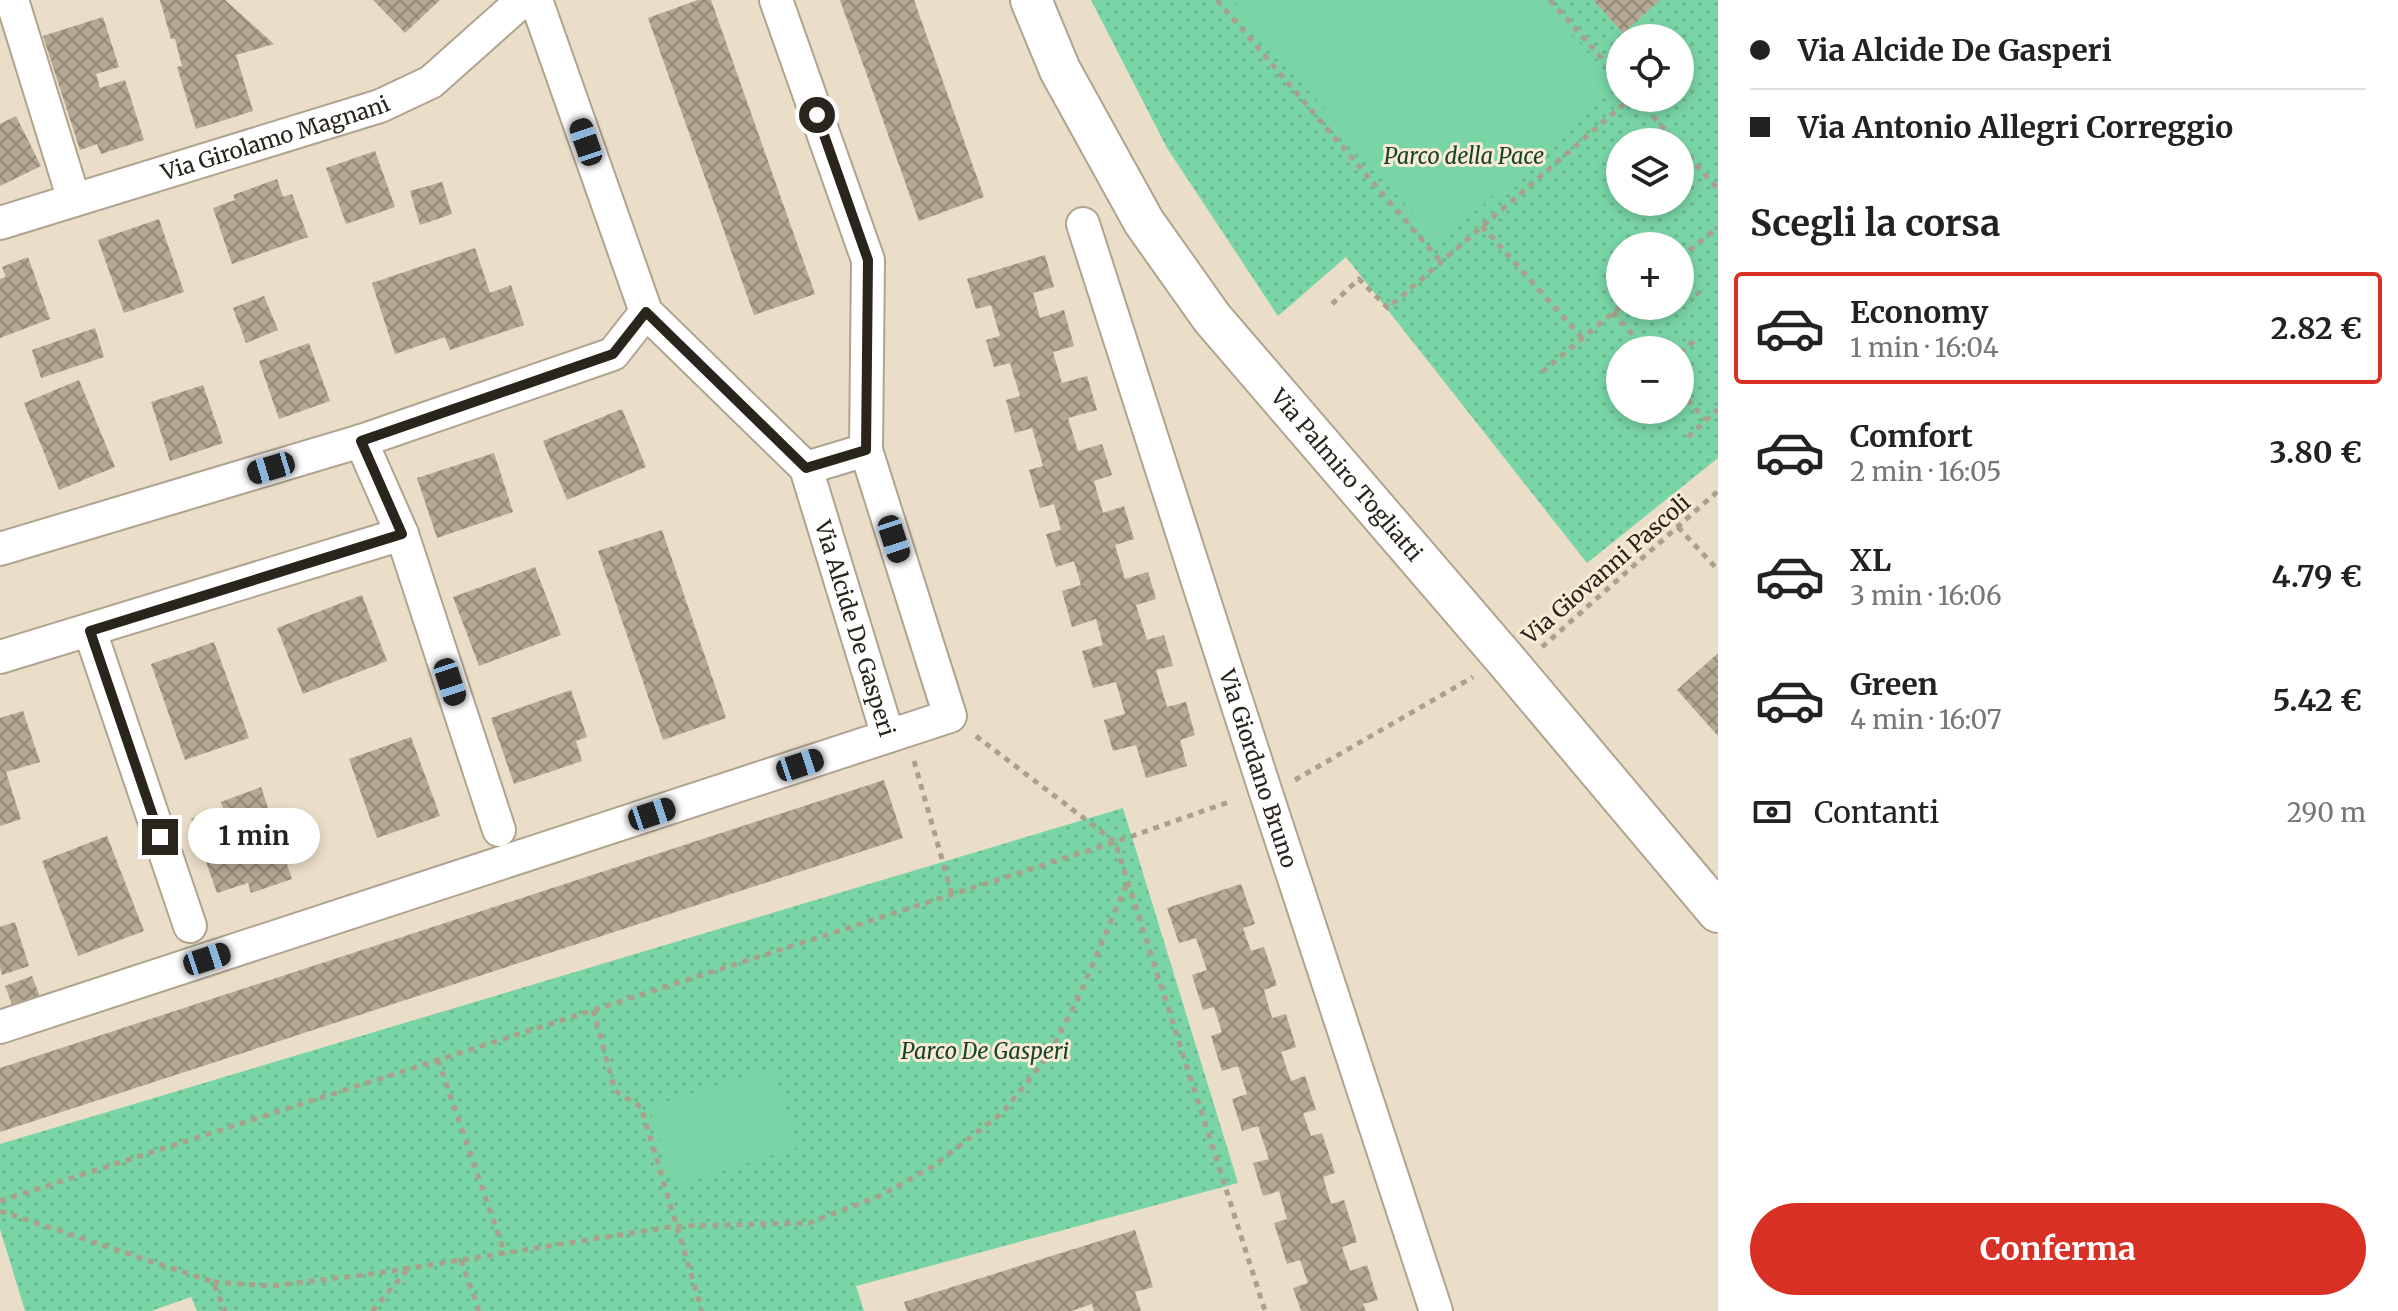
<!DOCTYPE html>
<html lang="it">
<head>
<meta charset="utf-8">
<style>
  :root { --surface:#fff; --page:#f2f2f2; --text:#222; --muted:#767676; --line:#e0e0e0; --accent:#d93025 }
  body { margin:0; font-family:Merriweather,serif; background:var(--page); color:var(--text); height:100vh; display:flex; flex-direction:column; font-size:30px; white-space:nowrap }
  * { box-sizing:border-box; margin:0 }
  p { font-size:26px; color:var(--muted) }
  .icon { flex:none; width:44px; height:44px; fill:none; stroke:currentColor; stroke-width:2; stroke-linecap:round; stroke-linejoin:round }
  .map { position:relative; flex:1; overflow:hidden }
  .drawer { display:flex; flex-direction:column; background:var(--surface); width:680px }
  .drawer>* { flex:none }
  .banner { display:grid; align-content:center; height:176px; padding:0 32px; background:var(--surface) }
  .buttons { position:absolute; left:1606px; top:24px; display:grid; gap:16px }
  .buttons a { display:grid; place-items:center; width:88px; height:88px; border-radius:50%; background:var(--surface); box-shadow:0 4px 12px #0003; font-size:40px }
  .end { position:absolute; width:36px; height:36px; margin:-18px; border:10px solid #2a251c; background:#fff; box-shadow:0 0 0 4px #fff }
  .from { border-radius:50% }
  .bubble { position:absolute; height:56px; border-radius:28px; background:var(--surface); box-shadow:0 4px 12px #0003; font-size:26px; font-weight:700; line-height:56px; text-align:center }
  .car { position:absolute; width:24px; height:48px; margin:-24px -12px; border-radius:10px; box-shadow:0 0 6px 2px #0007; background:linear-gradient(#222 24%,#8ab4d8 0 40%,#222 0 76%,#8ab4d8 0 86%,#222 0) }
  .banner b { display:flex; align-items:center; gap:28px; height:76px; font-size:30px }
  .banner b+b { border-top:2px solid var(--line) }
  .banner i { width:20px; height:20px; background:var(--text) }
  ul { padding:0; list-style:none }
  li { display:flex; align-items:center; gap:24px; height:112px; margin:0 16px 12px; padding:0 16px; border:4px solid transparent; border-radius:8px }
  li div { flex:1 }
  li b { display:block; font-size:30px }
  li em { font-style:normal; font-weight:700 }
  li.selected { border-color:var(--accent) }
  li>.icon { width:72px; height:72px; stroke-width:1.5 }
  h2 { padding:0 32px; font-size:36px; line-height:96px }
  .pay { display:flex; align-items:center; gap:20px; height:88px; padding:0 32px; font-size:30px }
  .pay p { margin-inline-start:auto }
  .primary-button { display:flex; gap:16px; margin-top:auto; padding:16px 32px }
  .primary-button a { flex:1; height:92px; border-radius:48px; background:var(--accent); color:#fff; font-size:32px; font-weight:700; line-height:92px; text-align:center }
  main { display:flex; flex:1; min-height:0 }
  .map>svg:first-child { display:block }
  .park { fill:url(#park-dots); fill-rule:evenodd }
  .pitch { fill:#79d5a5 }
  .building { fill:url(#building-cross-hatch) }
  .lines { fill:none; stroke-linecap:round; stroke-linejoin:round }
  .minor-casing { stroke:#b0a38f; stroke-width:36 }
  .tertiary-casing { stroke:#b0a38f; stroke-width:44 }
  .path { stroke:#aaa08e; stroke-width:5; stroke-dasharray:6 6; stroke-linecap:butt }
  .minor { stroke:#fff; stroke-width:32 }
  .tertiary { stroke:#fff; stroke-width:40 }
  .route { stroke:#2a251c; stroke-width:10 }
  .labels { text-anchor:middle; dominant-baseline:central; stroke-width:6; stroke-linejoin:round; paint-order:stroke }
  .street-label { font-size:22px; fill:#2a251c; stroke:#f9ebd5 }
  .park-label { font-size:22px; font-style:italic; fill:#16432d; stroke:#f9ebd5 }
</style>
</head>
<body>
<main>
<div class="map">
<svg width="1718" height="1311" viewBox="0 0 1718 1311">
  <defs>
    <pattern id="park-dots" width="8" height="8" patternUnits="userSpaceOnUse" patternTransform="scale(2)"><rect width="8" height="8" fill="#79d5a5"/><path d="M2 2h.1M6 6h.1" fill="none" stroke="#69b78d" stroke-width="1.8" stroke-linecap="round"/></pattern>
    <pattern id="building-cross-hatch" width="8" height="8" patternUnits="userSpaceOnUse" patternTransform="scale(2)"><rect width="8" height="8" fill="#b5a894"/><path d="M0 0l8 8M0 8l8-8" fill="none" stroke="#938978"/></pattern>
  </defs>
  <rect width="100%" height="100%" fill="#ebdec8"/>
  <g class="park">
    <path d="M1091,0H1718V458L1587,563L1346,257L1278,316L1167,148ZM1620,38H1680V98H1620ZM1620,142H1680V202H1620ZM1620,246H1680V306H1620ZM1620,350H1680V410H1620Z"/>
    <path d="M1123,808L1238,1183L856,1286L864,1311H197L191,1297L151,1311H25L0,1229V1144Z"/>
  </g>
  <g class="pitch">
    <path d="M1232,0H1540L1618,86L1438,244Z"/>
    <path d="M773,1067L798,1147L674,1187L649,1107Z"/>
  </g>
  <g class="building">
    <path d="M160,0H225L274,44L236,55L253,111L196,129L177,67L182,66L175,39H171Z"/>
    <path d="M373,0H440L405,33Z"/>
    <path d="M698,0H711L815,294L754,315L648,18Z"/>
    <path d="M840,0H914L984,197L919,221Z"/>
    <path d="M1593,0H1660L1623,33Z"/>
    <path d="M103,17L119,67L96,74L100,88L125,80L144,140L101,154L97,144L80,150L43,36Z"/>
    <path d="M16,116L41,166L0,186V124Z"/>
    <path d="M375,151L395,207L346,224L326,168Z"/>
    <path d="M277,179L283,197L292,194L308,237L232,264L213,208L235,200L233,195Z"/>
    <path d="M442,182L452,214L420,225L410,191Z"/>
    <path d="M159,219L184,292L124,313L98,240Z"/>
    <path d="M475,248L490,293L511,285L524,325L450,350L445,337L395,354L372,283Z"/>
    <path d="M1045,255L1054,287L1033,293L1040,318L1064,310L1074,346L1053,352L1062,383L1087,376L1097,410L1068,418L1078,451L1102,444L1112,475L1094,481L1103,513L1124,506L1134,539L1115,545L1125,579L1148,572L1156,599L1136,605L1147,640L1164,635L1173,666L1156,670L1167,707L1186,702L1195,735L1180,740L1187,766L1146,778L1136,745L1113,751L1104,720L1125,714L1116,682L1093,688L1082,651L1103,645L1096,619L1072,627L1062,591L1081,585L1074,561L1056,567L1046,534L1061,530L1054,504L1040,508L1029,470L1043,466L1032,428L1015,433L1006,400L1020,396L1010,363L994,367L986,340L1000,336L991,305L976,309L967,279Z"/>
    <path d="M28,257L50,319L0,338V279L6,277L2,267Z"/>
    <path d="M264,296L278,330L246,343L233,308Z"/>
    <path d="M95,328L104,357L41,378L32,350Z"/>
    <path d="M309,343L330,401L279,419L259,361Z"/>
    <path d="M79,380L115,467L59,490L24,403Z"/>
    <path d="M203,385L223,443L170,461L151,402Z"/>
    <path d="M622,409L646,467L567,500L543,441Z"/>
    <path d="M494,453L513,512L437,538L417,478Z"/>
    <path d="M662,530L726,718L663,740L598,551Z"/>
    <path d="M535,567L561,635L479,666L453,597Z"/>
    <path d="M362,595L387,661L303,694L277,628Z"/>
    <path d="M214,642L249,738L185,760L151,664Z"/>
    <path d="M1718,653V736L1677,690Z"/>
    <path d="M571,690L587,737L576,741L582,761L514,784L491,718Z"/>
    <path d="M23,711L40,762L6,772L21,819L0,826V718Z"/>
    <path d="M411,737L440,816L377,838L349,759Z"/>
    <path d="M884,780L903,838L0,1132V1068Z"/>
    <path d="M261,787L292,879L251,893L248,883L217,893L191,819L223,808L221,802Z"/>
    <path d="M107,836L144,931L78,956L42,861Z"/>
    <path d="M1241,884L1255,924L1243,928L1251,951L1264,947L1277,985L1264,990L1272,1018L1286,1014L1296,1047L1281,1052L1291,1081L1305,1076L1316,1110L1303,1113L1311,1136L1322,1133L1335,1173L1323,1177L1331,1204L1344,1200L1357,1242L1342,1247L1350,1271L1367,1265L1378,1300L1363,1304L1366,1311H1301L1293,1288L1308,1283L1300,1260L1287,1264L1274,1223L1287,1219L1279,1191L1263,1196L1253,1163L1269,1159L1258,1126L1242,1131L1232,1099L1247,1094L1238,1066L1222,1071L1211,1036L1222,1032L1214,1007L1203,1010L1192,975L1207,970L1196,938L1179,943L1167,908Z"/>
    <path d="M15,922L29,966L2,975L0,967V927Z"/>
    <path d="M32,976L40,997L13,1007L5,986Z"/>
    <path d="M1135,1230L1153,1287L1135,1292L1141,1311H1094L1092,1304L1071,1311H907L904,1302Z"/>
  </g>
  <g class="lines">
    <defs>
      <g id="minor">
        <path d="M12,0L74,200"/>
        <path id="s1" d="M536,0L646,312L806,468L888,736"/>
        <path d="M776,0L868,260L866,450L806,468"/>
        <path id="s2" d="M0,223L380,106L431,82L523,0"/>
        <path id="s3" d="M1083,224L1265,790L1436,1311"/>
        <path d="M361,441L402,534L499,830"/>
        <path d="M0,549L361,441L613,354L646,312"/>
        <path d="M90,631L190,926"/>
        <path d="M0,657L402,534"/>
        <path d="M0,1027L950,716L866,450"/>
      </g>
      <g id="tertiary">
        <path id="s4" d="M1031,0L1060,70L1144,222L1212,318L1505,659L1718,912"/>
      </g>
    </defs>
    <use href="#minor" class="minor-casing"/>
    <use href="#tertiary" class="tertiary-casing"/>
    <g class="path">
      <path d="M1217,0L1441,262"/>
      <path d="M1550,0L1620,79"/>
      <path d="M1637,98L1676,142"/>
      <path d="M1680,147L1718,189"/>
      <path d="M1482,226L1582,338"/>
      <path d="M1680,258L1718,227"/>
      <path d="M1680,275L1699,295"/>
      <path d="M1332,304L1359,279L1388,308L1631,98"/>
      <path d="M1613,312L1646,350"/>
      <path d="M1680,353L1694,341"/>
      <path d="M1542,372L1621,306"/>
      <path d="M1680,390L1705,420"/>
      <path d="M1688,437L1718,409"/>
      <path d="M1678,527L1718,570"/>
      <path d="M1542,647L1718,491"/>
      <path d="M976,736L1115,842L1265,1311"/>
      <path d="M914,761L952,894"/>
      <path d="M1295,780L1473,677"/>
      <path d="M593,1010L615,1091L641,1107L702,1311"/>
      <path d="M438,1060L505,1254"/>
      <path d="M0,1201L1115,842L1232,801"/>
      <path d="M0,1211L213,1282L225,1311"/>
      <path d="M461,1260L479,1311"/>
      <path d="M213,1282L272,1286L378,1273L676,1226L809,1223L882,1195L933,1166L1002,1113L1049,1055L1080,994L1128,881"/>
      <path d="M372,1311L408,1269"/>
    </g>
    <use href="#minor" class="minor"/>
    <use href="#tertiary" class="tertiary"/>
  </g>
  <g class="lines">
    <path class="route" d="M160,837L90,631L402,534L361,441L613,354L646,312L806,468L866,450L868,260L817,115"/>
  </g>
  <g class="labels">
    <g class="street-label">
      <text stroke="none"><textPath href="#s2" startOffset="288">Via Girolamo Magnani</textPath></text>
      <text stroke="none"><textPath href="#s4" startOffset="574">Via Palmiro Togliatti</textPath></text>
      <text transform="translate(1606 569) rotate(-41)">Via Giovanni Pascoli</text>
      <text stroke="none"><textPath href="#s1" startOffset="722">Via Alcide De Gasperi</textPath></text>
      <text stroke="none"><textPath href="#s3" startOffset="572">Via Giordano Bruno</textPath></text>
    </g>
    <g class="park-label">
      <text x="1464" y="156">Parco della Pace</text>
      <text x="985" y="1051">Parco De Gasperi</text>
    </g>
  </g>
</svg>
<div class="buttons">
<a><svg class="icon" aria-label="locate" viewBox="0 0 24 24"><circle cx="12" cy="12" r="6"/><path d="M12 2v4M12 18v4M2 12h4M18 12h4"/></svg></a>
<a><svg class="icon" aria-label="layers" viewBox="0 0 24 24"><path d="M12 4l9 5-9 5-9-5zM3 14l9 5 9-5"/></svg></a>
<a>+</a>
<a>−</a>
</div>
<i class="end from" style="left:817px;top:115px"></i>
<i class="end" style="left:160px;top:837px"></i>
<div class="bubble" style="left:188px;top:808px;width:132px">1 min</div>
<i class="car" style="left:586px;top:142px;rotate:341deg"></i>
<i class="car" style="left:271px;top:468px;rotate:253deg"></i>
<i class="car" style="left:894px;top:539px;rotate:162deg"></i>
<i class="car" style="left:450px;top:682px;rotate:162deg"></i>
<i class="car" style="left:800px;top:765px;rotate:72deg"></i>
<i class="car" style="left:652px;top:814px;rotate:72deg"></i>
<i class="car" style="left:207px;top:959px;rotate:72deg"></i>
</div>
<section class="drawer">
<div class="banner">
<b><i class="from"></i>Via Alcide De Gasperi</b>
<b><i></i>Via Antonio Allegri Correggio</b>
</div>
<h2>Scegli la corsa</h2>
<ul>
<li class="selected"><svg class="icon" aria-label="car" viewBox="0 0 24 24"><path d="M5 17H2v-5l4-1 3-4h7l3 4 3 1v5h-3M9 17h6M6 11h13"/><circle cx="7" cy="17" r="2"/><circle cx="17" cy="17" r="2"/></svg><div><b>Economy</b><p>1 min · 16:04</p></div><em>2.82 €</em></li>
<li><svg class="icon" aria-label="car" viewBox="0 0 24 24"><path d="M5 17H2v-5l4-1 3-4h7l3 4 3 1v5h-3M9 17h6M6 11h13"/><circle cx="7" cy="17" r="2"/><circle cx="17" cy="17" r="2"/></svg><div><b>Comfort</b><p>2 min · 16:05</p></div><em>3.80 €</em></li>
<li><svg class="icon" aria-label="car" viewBox="0 0 24 24"><path d="M5 17H2v-5l4-1 3-4h7l3 4 3 1v5h-3M9 17h6M6 11h13"/><circle cx="7" cy="17" r="2"/><circle cx="17" cy="17" r="2"/></svg><div><b>XL</b><p>3 min · 16:06</p></div><em>4.79 €</em></li>
<li><svg class="icon" aria-label="car" viewBox="0 0 24 24"><path d="M5 17H2v-5l4-1 3-4h7l3 4 3 1v5h-3M9 17h6M6 11h13"/><circle cx="7" cy="17" r="2"/><circle cx="17" cy="17" r="2"/></svg><div><b>Green</b><p>4 min · 16:07</p></div><em>5.42 €</em></li>
</ul>
<div class="pay"><svg class="icon" aria-label="cash" viewBox="0 0 24 24"><path d="M3 7h18v10H3z"/><circle cx="12" cy="12" r="2"/></svg>Contanti<p>290 m</p></div>
<div class="primary-button"><a>Conferma</a></div>
</section>
</main>
</body>
</html>
